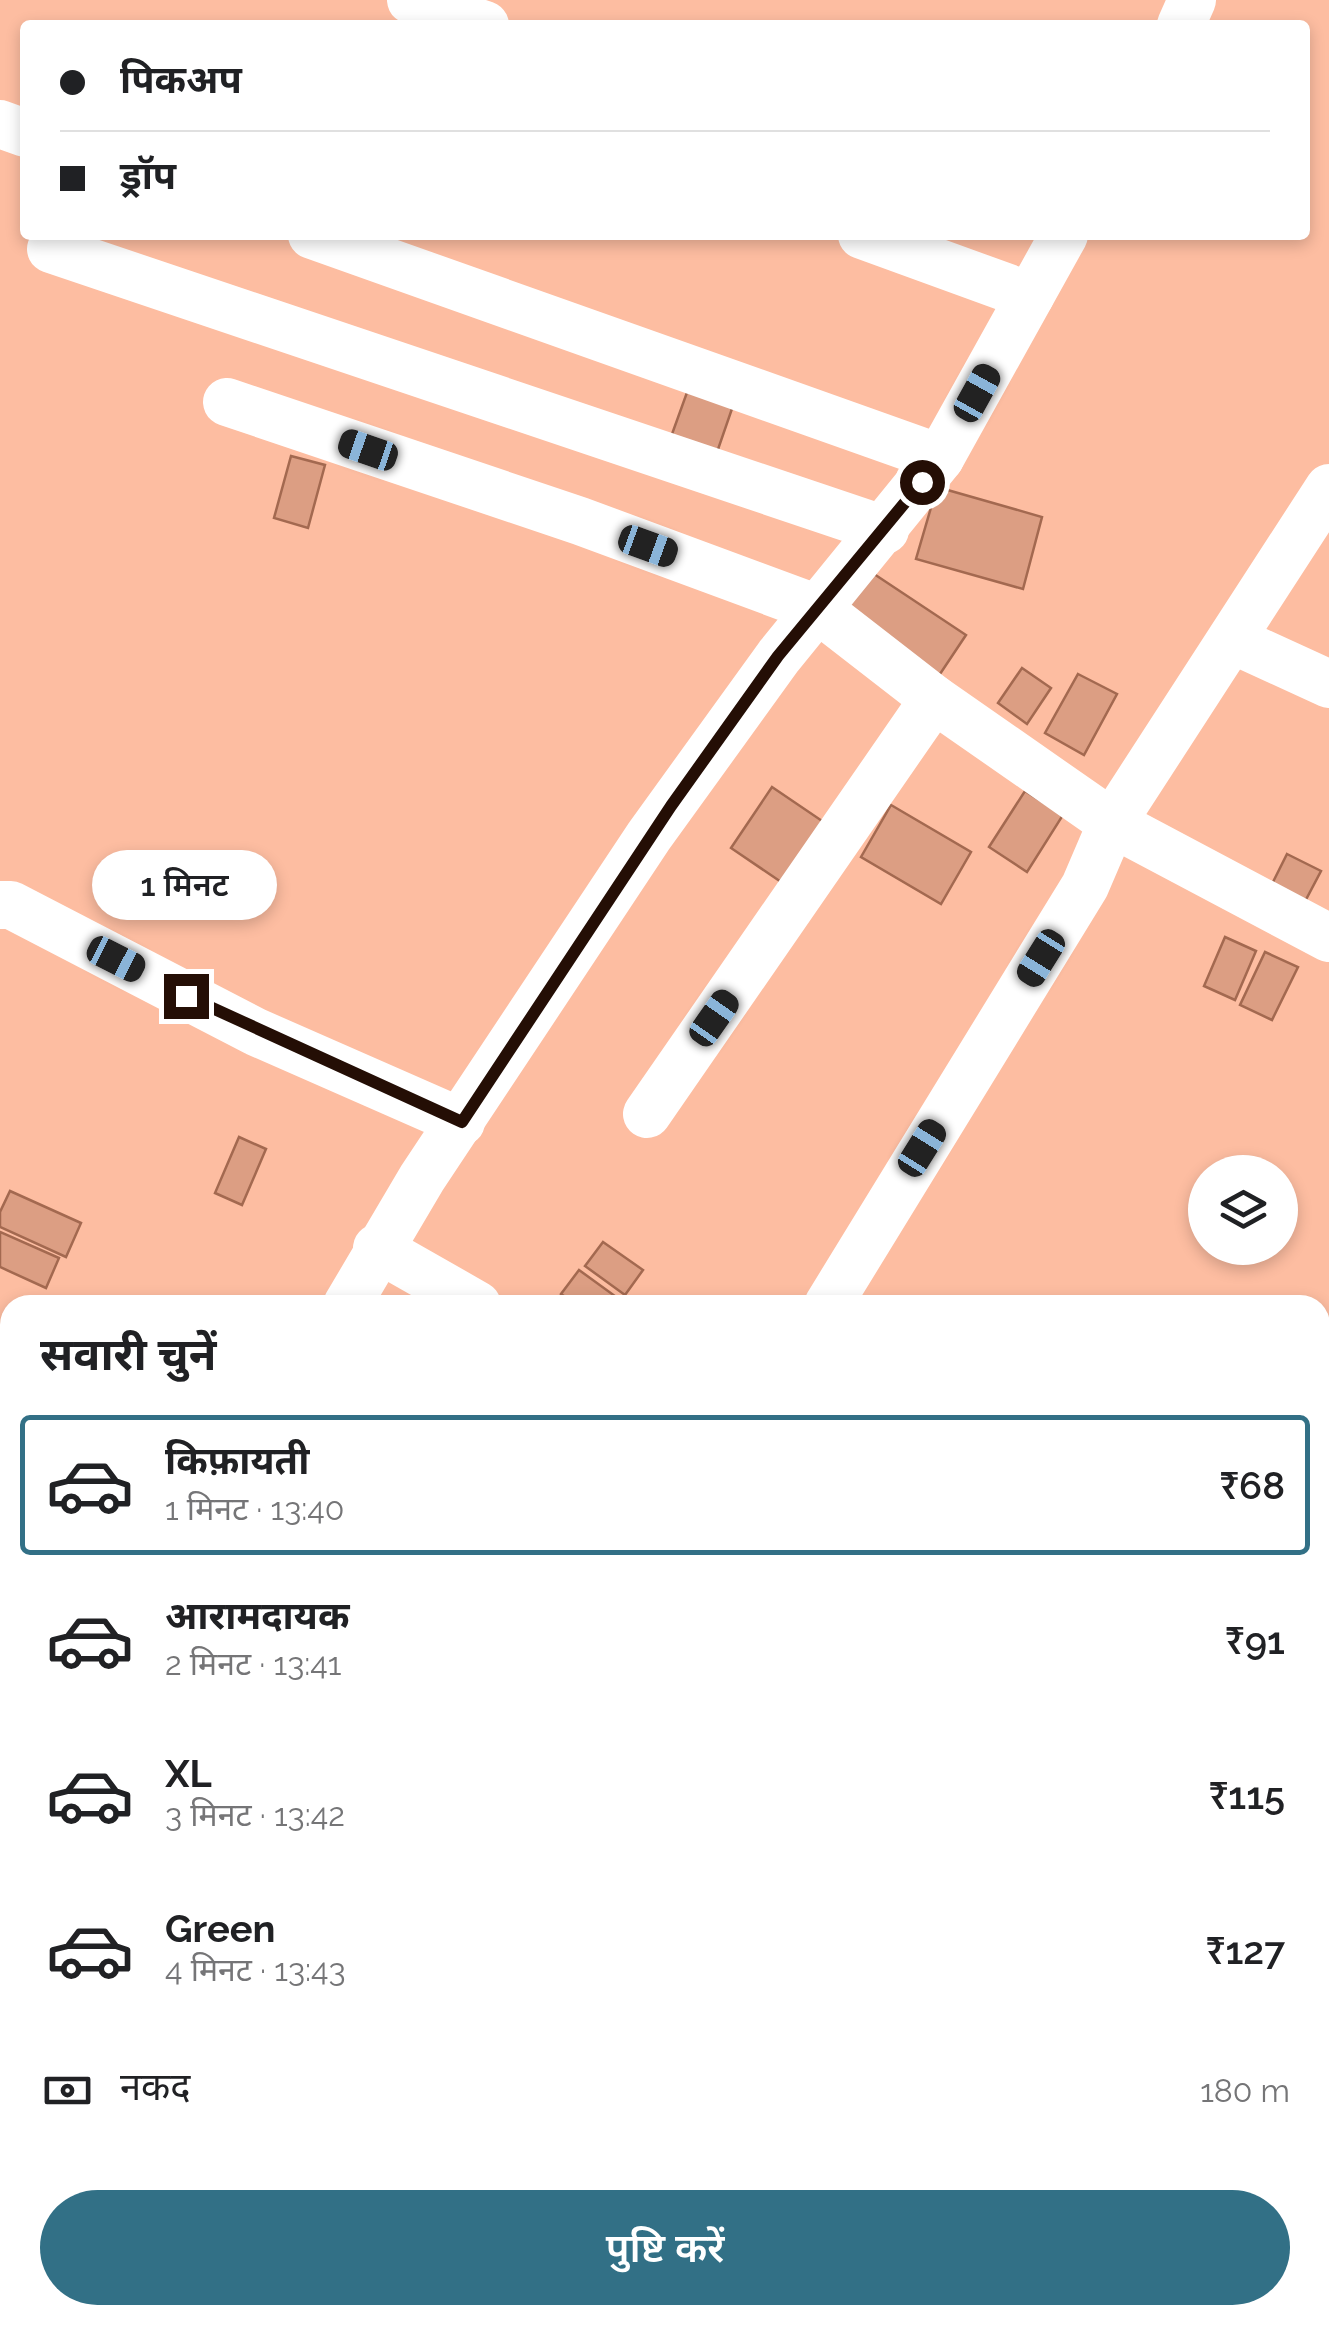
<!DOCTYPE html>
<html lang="hi">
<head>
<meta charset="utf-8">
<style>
  :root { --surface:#fff; --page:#f2f2f2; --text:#202124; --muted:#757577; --line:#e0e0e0; --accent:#327086 }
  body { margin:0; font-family:Raleway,"Noto Sans Devanagari",sans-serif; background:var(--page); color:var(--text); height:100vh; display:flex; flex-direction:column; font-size:38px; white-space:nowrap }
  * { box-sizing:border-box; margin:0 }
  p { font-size:32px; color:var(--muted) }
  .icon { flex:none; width:55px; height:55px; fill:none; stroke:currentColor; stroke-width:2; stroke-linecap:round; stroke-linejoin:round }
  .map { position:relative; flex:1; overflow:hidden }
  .sheet { position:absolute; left:0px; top:1295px; width:1330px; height:1030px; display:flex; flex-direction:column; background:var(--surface); border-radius:30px 30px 0 0; box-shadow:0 5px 15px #0003 }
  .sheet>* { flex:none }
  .banner { position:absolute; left:20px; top:20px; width:1290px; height:220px; border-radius:10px; box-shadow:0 5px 15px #0003; display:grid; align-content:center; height:220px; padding:0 40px; background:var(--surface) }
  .controls { position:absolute; left:1188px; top:1155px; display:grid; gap:20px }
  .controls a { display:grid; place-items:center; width:110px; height:110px; border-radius:50%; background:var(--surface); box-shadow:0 5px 15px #0003; font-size:50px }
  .end { position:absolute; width:45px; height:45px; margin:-22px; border:12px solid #240e05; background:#fff; box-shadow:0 0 0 5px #fff }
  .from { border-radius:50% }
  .bubble { position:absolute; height:70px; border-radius:35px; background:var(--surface); box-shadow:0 5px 15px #0003; font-size:32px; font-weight:600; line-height:70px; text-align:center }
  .car { position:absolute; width:30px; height:60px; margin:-30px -15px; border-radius:12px; box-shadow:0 0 8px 2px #0007; background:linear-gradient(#222 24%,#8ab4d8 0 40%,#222 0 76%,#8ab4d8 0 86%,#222 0) }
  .banner b { display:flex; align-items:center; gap:35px; height:95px; font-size:38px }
  .banner b+b { border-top:2px solid var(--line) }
  .banner i { width:25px; height:25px; background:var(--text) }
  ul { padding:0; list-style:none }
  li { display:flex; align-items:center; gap:30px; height:140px; margin:0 20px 15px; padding:0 20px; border:5px solid transparent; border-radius:10px }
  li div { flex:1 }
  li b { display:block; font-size:38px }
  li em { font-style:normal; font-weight:600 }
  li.selected { border-color:var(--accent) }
  li>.icon { width:90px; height:90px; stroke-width:1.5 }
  h2 { padding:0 40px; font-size:45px; line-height:120px }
  .pay { display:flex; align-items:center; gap:25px; height:110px; padding:0 40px; font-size:38px }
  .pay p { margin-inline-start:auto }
  .button { display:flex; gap:20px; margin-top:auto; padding:20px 40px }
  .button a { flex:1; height:115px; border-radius:60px; background:var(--accent); color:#fff; font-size:40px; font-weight:600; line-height:115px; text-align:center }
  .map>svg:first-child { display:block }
  .building { fill:#dc9e83; stroke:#a36950; stroke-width:2.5 }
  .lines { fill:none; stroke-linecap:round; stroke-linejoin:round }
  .street { stroke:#fff; stroke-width:48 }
  .secondary { stroke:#f2d0e5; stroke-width:55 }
  .route { stroke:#240e05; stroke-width:12 }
</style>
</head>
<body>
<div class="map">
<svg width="1329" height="2325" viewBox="0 0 1329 2325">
  <rect width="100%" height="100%" fill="#fdbda1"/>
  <g class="building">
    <path d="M690,384L735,400L713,464L667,448Z"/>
    <path d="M291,456L325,465L308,528L274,518Z"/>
    <path d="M937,487L1042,517L1023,589L916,559Z"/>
    <path d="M865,568L966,635L938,677L837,611Z"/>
    <path d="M1022,668L1051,688L1027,724L998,703Z"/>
    <path d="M1078,674L1117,694L1084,755L1045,733Z"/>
    <path d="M772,787L831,827L790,888L731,848Z"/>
    <path d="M1025,791L1063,815L1027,872L989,847Z"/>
    <path d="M891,805L971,852L941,904L861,857Z"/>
    <path d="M1287,854L1321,871L1301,909L1268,892Z"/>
    <path d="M1225,937L1256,951L1235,1000L1204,986Z"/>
    <path d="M1265,952L1298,967L1272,1020L1240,1005Z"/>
    <path d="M239,1137L266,1149L242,1205L215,1193Z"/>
    <path d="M10,1191L81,1223L66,1257L0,1227V1212Z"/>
    <path d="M0,1232L59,1258L46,1288L0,1267Z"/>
    <path d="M603,1242L643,1270L625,1295L585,1266Z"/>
    <path d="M579,1270L619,1299L615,1305H577L561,1294Z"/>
    <path d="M8,1506L10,1507V1569L0,1565V1529Z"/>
    <path d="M171,2315H265L264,2325H170Z"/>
    <path d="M272,2315H307L306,2325H271Z"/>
    <path d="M541,2315L591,2321L590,2325H540Z"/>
  </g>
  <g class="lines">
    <g class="street">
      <path d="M411,0L485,25"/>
      <path d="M1181,25L1192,0"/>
      <path d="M0,124L25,133"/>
      <path d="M312,235L940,458"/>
      <path d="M862,235L1030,296"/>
      <path d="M51,249L885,530"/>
      <path d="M227,402L580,521L818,609L934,699L1112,823L1329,938"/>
      <path d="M1233,640L1329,684"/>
      <path d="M0,905H11L256,1032L461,1122"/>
      <path d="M647,1114L934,699"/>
      <path d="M377,1248L477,1305"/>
      <path d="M347,1305L422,1178L649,836L779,656L940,458L1064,235"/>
      <path d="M828,1305L1085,886L1112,823L1329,488"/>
      <path d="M1320,1892L1329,1895"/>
      <path d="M0,2232L10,2235"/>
      <path d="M149,2325L151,2315"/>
      <path d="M441,2325L444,2315"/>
    </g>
    <g class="secondary">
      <path d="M0,1596L10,1599"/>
      <path d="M1320,2210L1329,2213"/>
    </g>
  </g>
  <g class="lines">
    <path class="route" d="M186,996L462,1122L671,806L778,656L922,482"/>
  </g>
</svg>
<div class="controls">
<a><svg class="icon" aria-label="layers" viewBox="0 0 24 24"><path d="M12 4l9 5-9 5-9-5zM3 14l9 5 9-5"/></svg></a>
</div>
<i class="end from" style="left:922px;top:482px"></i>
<i class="end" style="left:186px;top:996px"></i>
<div class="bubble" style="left:92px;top:850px;width:185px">1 मिनट</div>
<i class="car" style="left:977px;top:393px;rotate:29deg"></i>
<i class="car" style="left:368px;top:450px;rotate:289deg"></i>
<i class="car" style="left:648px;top:546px;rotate:110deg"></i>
<i class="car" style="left:1041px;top:958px;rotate:212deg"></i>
<i class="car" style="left:116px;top:959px;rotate:117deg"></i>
<i class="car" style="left:714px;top:1018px;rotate:35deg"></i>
<i class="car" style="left:922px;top:1148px;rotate:32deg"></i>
<div class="banner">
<b><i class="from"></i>पिकअप</b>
<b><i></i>ड्रॉप</b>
</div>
<section class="sheet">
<h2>सवारी चुनें</h2>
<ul>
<li class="selected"><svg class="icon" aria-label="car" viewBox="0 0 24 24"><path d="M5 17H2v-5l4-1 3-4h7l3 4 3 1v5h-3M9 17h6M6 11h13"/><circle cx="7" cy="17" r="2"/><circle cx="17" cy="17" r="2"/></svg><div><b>किफ़ायती</b><p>1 मिनट · 13:40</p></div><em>₹68</em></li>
<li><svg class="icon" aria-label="car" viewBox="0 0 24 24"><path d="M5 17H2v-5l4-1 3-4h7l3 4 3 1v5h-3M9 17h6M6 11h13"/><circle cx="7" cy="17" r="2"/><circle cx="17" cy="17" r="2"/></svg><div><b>आरामदायक</b><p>2 मिनट · 13:41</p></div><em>₹91</em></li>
<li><svg class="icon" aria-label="car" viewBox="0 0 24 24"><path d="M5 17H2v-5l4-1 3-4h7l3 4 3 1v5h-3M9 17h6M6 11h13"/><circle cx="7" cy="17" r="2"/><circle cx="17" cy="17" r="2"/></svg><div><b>XL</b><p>3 मिनट · 13:42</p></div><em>₹115</em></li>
<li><svg class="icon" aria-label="car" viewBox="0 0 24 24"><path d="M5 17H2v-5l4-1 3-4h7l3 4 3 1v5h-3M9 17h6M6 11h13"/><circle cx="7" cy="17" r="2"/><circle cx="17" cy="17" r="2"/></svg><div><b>Green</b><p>4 मिनट · 13:43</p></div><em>₹127</em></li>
</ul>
<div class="pay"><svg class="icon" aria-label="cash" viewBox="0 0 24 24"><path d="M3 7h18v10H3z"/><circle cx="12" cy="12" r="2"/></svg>नकद<p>180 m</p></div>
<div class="button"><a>पुष्टि करें</a></div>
</section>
</div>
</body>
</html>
